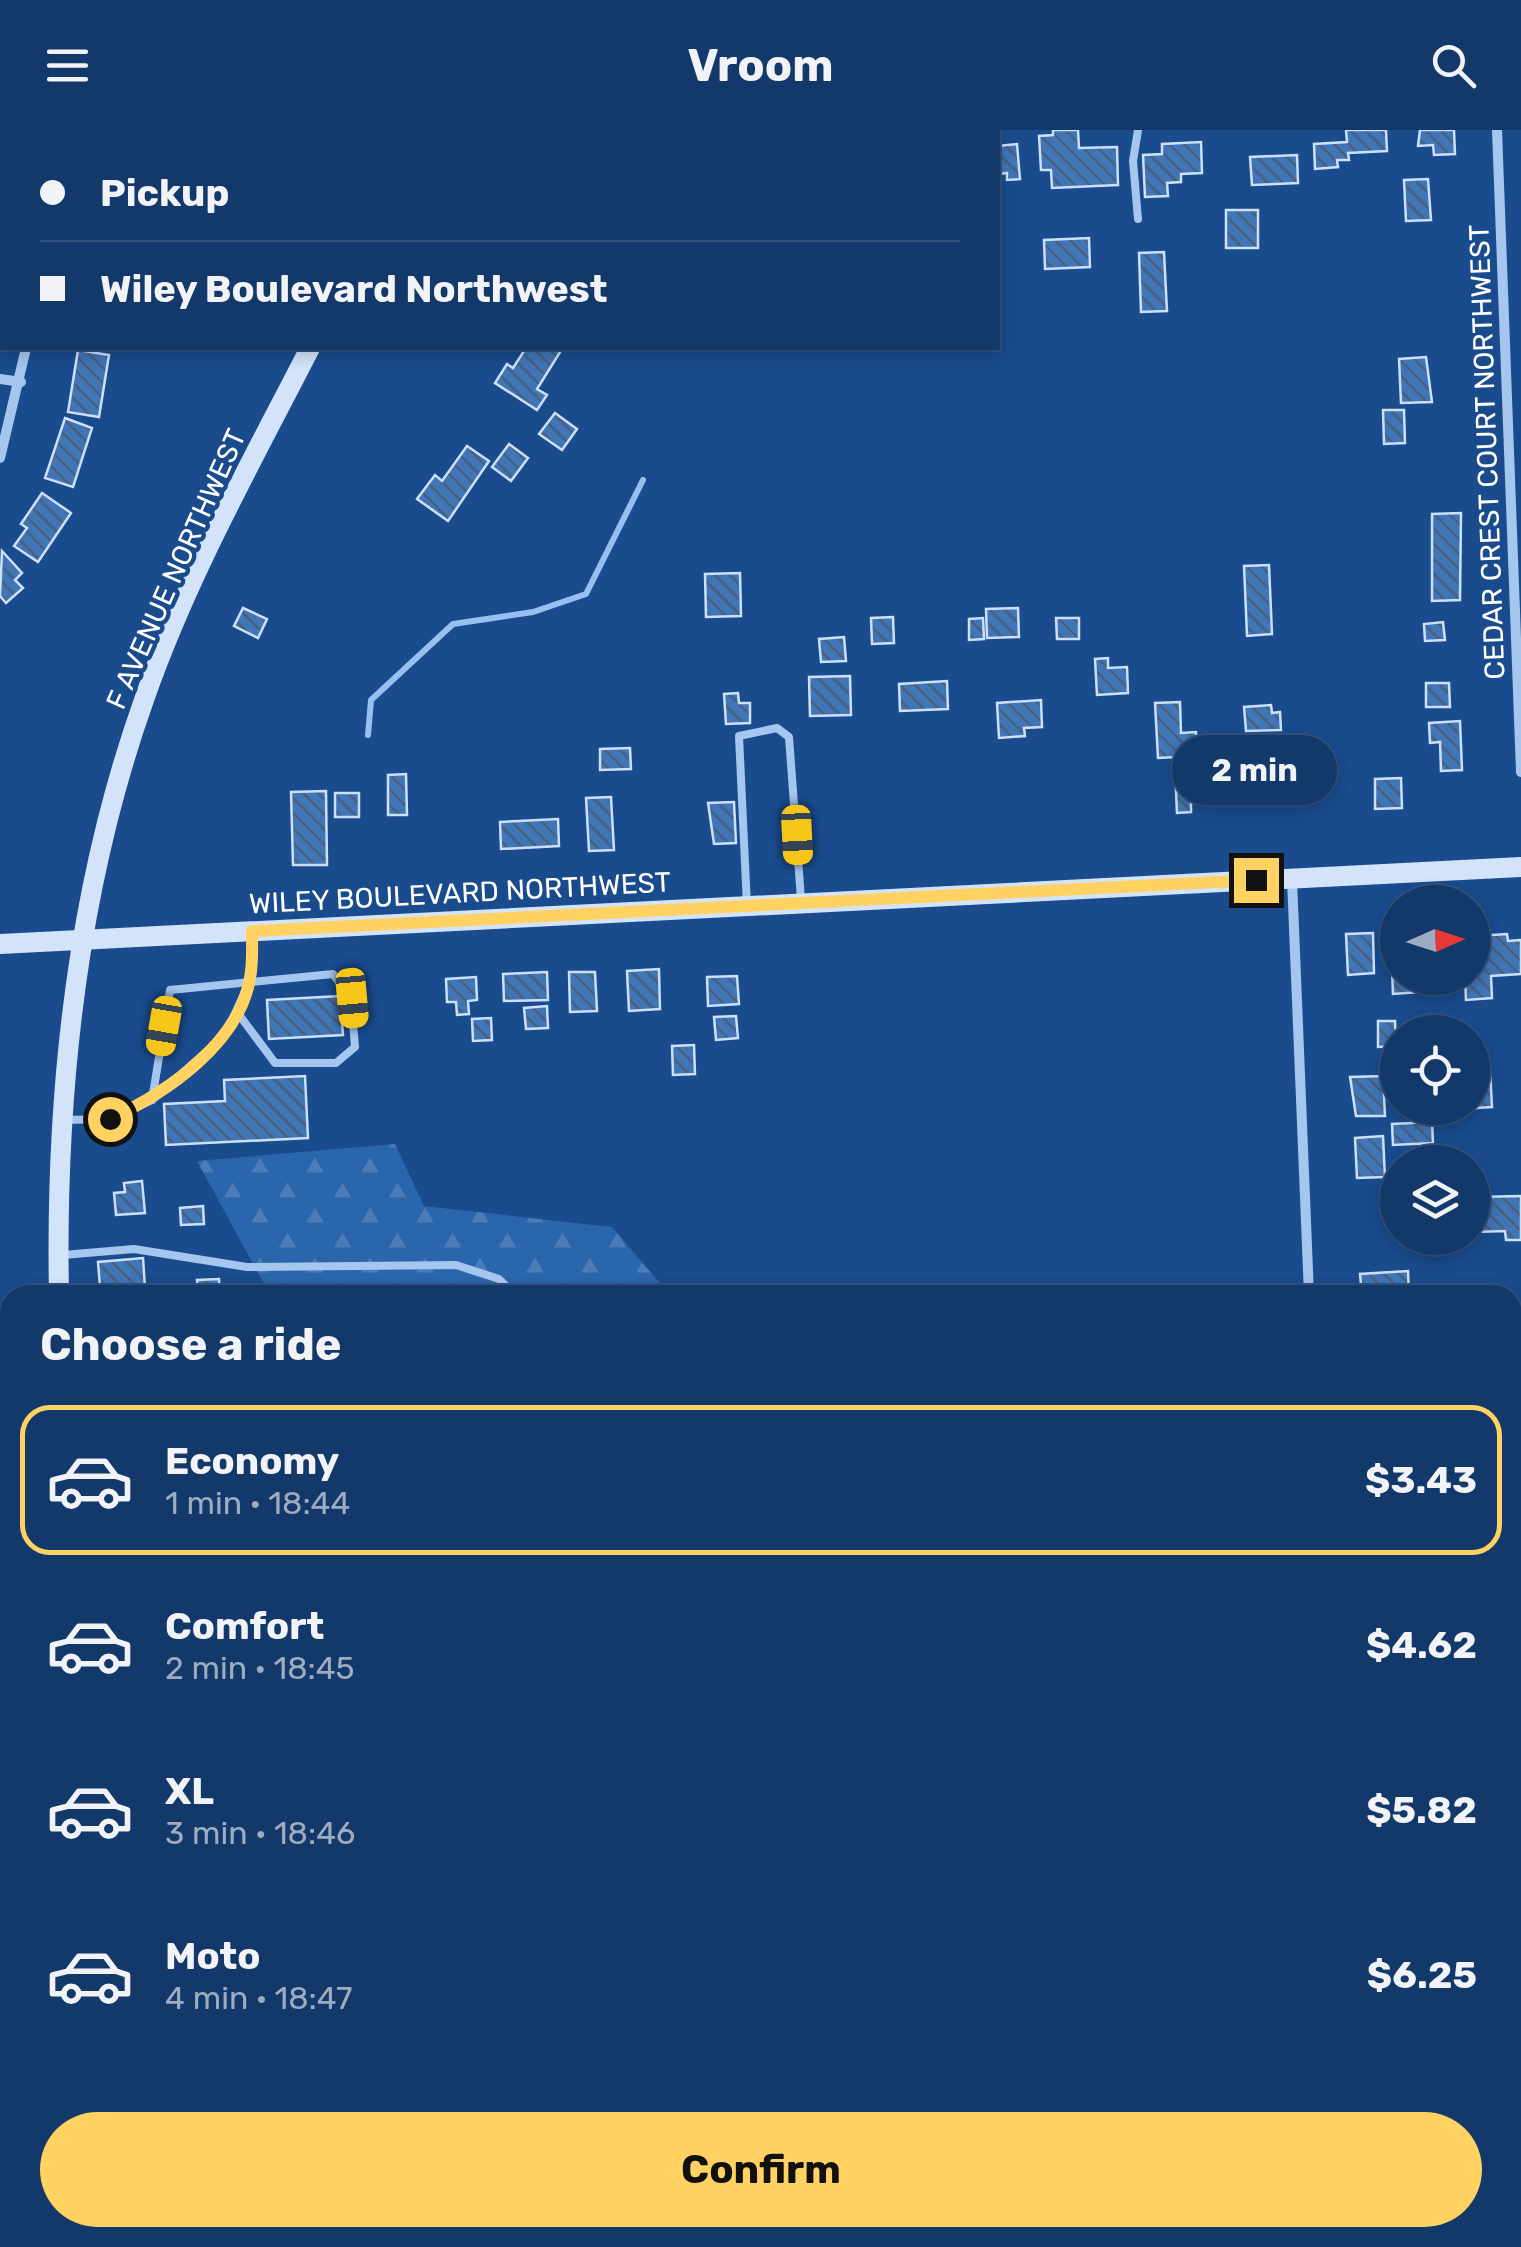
<!DOCTYPE html>
<html lang="en">
<head>
<meta charset="utf-8">
<style>
  :root { --surface:#13386a; --page:#1c3f70; --text:#f1f3f6; --muted:#9dacc1; --line:#32527e; --accent:#ffd262 }
  body { margin:0; font-family:Rubik,sans-serif; background:var(--page); color:var(--text); height:100vh; display:flex; flex-direction:column; font-size:38px; white-space:nowrap }
  * { box-sizing:border-box; margin:0 }
  p { font-size:32px; color:var(--muted) }
  .icon { flex:none; width:55px; height:55px; fill:none; stroke:currentColor; stroke-width:2; stroke-linecap:round; stroke-linejoin:round }
  .map { position:relative; flex:1; overflow:hidden }
  .sheet { position:absolute; left:0px; top:1155px; width:1522px; height:962px; display:flex; flex-direction:column; background:var(--surface); border-radius:30px 30px 0 0; box-shadow:0 5px 15px #0003,0 0 0 2px var(--line) }
  .sheet>* { flex:none }
  .banner { position:absolute; left:0px; top:0px; width:1000px; height:220px; box-shadow:0 5px 15px #0003,0 0 0 2px var(--line); display:grid; align-content:center; height:220px; padding:0 40px; background:var(--surface) }
  .needle { width:65px; rotate:87deg }
  .controls { position:absolute; left:1380px; top:755px; display:grid; gap:20px }
  .controls a { display:grid; place-items:center; width:110px; height:110px; border-radius:50%; background:var(--surface); box-shadow:0 5px 15px #0003,0 0 0 2px var(--line); font-size:50px }
  .end { position:absolute; width:45px; height:45px; margin:-22px; border:12px solid #ffd262; background:#111; box-shadow:0 0 0 5px #111 }
  .from { border-radius:50% }
  .bubble { position:absolute; height:70px; border-radius:35px; background:var(--surface); box-shadow:0 5px 15px #0003,0 0 0 2px var(--line); font-size:32px; font-weight:700; line-height:70px; text-align:center }
  .car { position:absolute; width:30px; height:60px; margin:-30px -15px; border-radius:12px; box-shadow:0 0 8px 2px #0007; background:linear-gradient(#f5c518 24%,#345 0 40%,#f5c518 0 76%,#345 0 86%,#f5c518 0) }
  .banner b { display:flex; align-items:center; gap:35px; height:95px; font-size:38px }
  .banner b+b { border-top:2px solid var(--line) }
  .banner i { width:25px; height:25px; background:var(--text) }
  ul { padding:0; list-style:none }
  li { display:flex; align-items:center; gap:30px; height:150px; margin:0 20px 15px; padding:0 20px; border:5px solid transparent; border-radius:30px }
  li div { flex:1 }
  li b { display:block; font-size:38px }
  li em { font-style:normal; font-weight:700 }
  li.active { border-color:var(--accent) }
  li>.icon { width:90px; height:90px; stroke-width:1.5 }
  h2 { padding:0 40px; font-size:45px; line-height:120px }
  .primary-button { display:flex; gap:20px; margin-top:auto; padding:20px 40px }
  .primary-button a { flex:1; height:115px; border-radius:60px; background:var(--accent); color:#111; font-size:40px; font-weight:700; line-height:115px; text-align:center }
  header { display:flex; justify-content:space-between; align-items:center; height:130px; padding:0 40px; background:var(--surface); font-size:45px; font-weight:700 }
  .map>svg:first-child { display:block }
  .forest { fill:url(#forest-firs) }
  .lines { fill:none; stroke-linecap:round; stroke-linejoin:round }
  .stream { stroke:#97c0f1; stroke-width:6 }
  .building { fill:url(#building-back-hatch); stroke:#cbe0fa; stroke-width:2.5 }
  .lane { stroke:#a5c6ee; stroke-width:8 }
  .street { stroke:#a5c6ee; stroke-width:10 }
  .secondary { stroke:#d2e3fa; stroke-width:20 }
  .route { stroke:#ffd262; stroke-width:12 }
  .labels { text-anchor:middle; dominant-baseline:central; stroke-width:9; stroke-linejoin:round; paint-order:stroke }
  .street-label { font-size:28px; fill:#fff; stroke:#194b8d }
</style>
</head>
<body>
<header><svg class="icon" aria-label="menu" viewBox="0 0 24 24"><path d="M4 6h16M4 12h16M4 18h16"/></svg>Vroom<svg class="icon" aria-label="search" viewBox="0 0 24 24"><circle cx="10" cy="10" r="6"/><path d="M15 15l6 6"/></svg></header>
<div class="map">
<svg width="1521" height="2117" viewBox="0 0 1521 2117">
  <defs>
    <pattern id="forest-firs" width="22" height="20" patternUnits="userSpaceOnUse" patternTransform="scale(2.5)"><rect width="22" height="20" fill="#2b65ab"/><path d="M5 1l3.5 6h-7zM16 11l3.5 6h-7z" fill="#4b7cb8"/></pattern>
    <pattern id="building-back-hatch" width="6" height="6" patternUnits="userSpaceOnUse" patternTransform="scale(2.5)"><rect width="6" height="6" fill="#4175b6"/><path d="M-1 5l2 2M0 0l6 6M5-1l2 2" fill="none" stroke="#466081"/></pattern>
  </defs>
  <rect width="100%" height="100%" fill="#194b8d"/>
  <g class="forest">
    <path d="M395,1014L424,1076L612,1097L670,1165H270L197,1031Z"/>
    <path d="M610,2108H1320L1322,2117H614Z"/>
  </g>
  <g class="lines">
    <path class="stream" d="M368,605L371,570L453,494L533,482L586,464L643,350"/>
  </g>
  <g class="building">
    <path d="M1053,0H1078L1079,18L1117,17L1118,55L1052,58L1051,40H1041L1039,6L1053,5Z"/>
    <path d="M1346,0H1386L1387,21L1348,23L1349,30H1337L1338,37L1315,39L1314,14L1347,12Z"/>
    <path d="M1454,0L1455,24L1434,25L1433,15L1418,16L1420,0Z"/>
    <path d="M1201,12L1202,43L1181,44V52L1167,53L1168,66L1145,67L1143,25L1162,24V14Z"/>
    <path d="M1017,14L1020,49L1007,50V43L998,44V16Z"/>
    <path d="M1297,25L1298,53L1252,55L1250,27Z"/>
    <path d="M1428,49L1431,90L1406,91L1404,50Z"/>
    <rect x="1226" y="80" width="32" height="38"/>
    <path d="M1089,108L1090,137L1045,139L1044,110Z"/>
    <path d="M1164,122L1167,181L1141,182L1139,123Z"/>
    <path d="M526,218L562,219L537,259L547,265L537,280L495,253L507,234L513,238Z"/>
    <path d="M78,220L109,225L99,287L68,282Z"/>
    <path d="M1426,227L1432,272L1401,273L1399,229Z"/>
    <path d="M1383,280H1404L1405,313L1384,314Z"/>
    <path d="M555,283L577,299L562,320L539,304Z"/>
    <path d="M65,288L92,298L73,357L45,348Z"/>
    <path d="M509,314L528,328L511,351L492,337Z"/>
    <path d="M467,316L489,331L448,391L417,369L435,345L442,351Z"/>
    <path d="M42,363L71,383L38,432L14,416L27,398L21,394Z"/>
    <path d="M1461,383L1460,470L1432,471V384Z"/>
    <path d="M2,421L22,443L15,450L23,458L6,473L0,466Z"/>
    <path d="M1269,435L1272,504L1247,506L1244,436Z"/>
    <path d="M740,443L741,486L706,487L705,444Z"/>
    <path d="M243,478L267,489L258,508L234,496Z"/>
    <path d="M1018,478L1019,507L987,508L986,479Z"/>
    <path d="M893,487L894,513L872,514L871,488Z"/>
    <path d="M983,488L984,509L969,510V489Z"/>
    <path d="M1056,488H1079V509H1057Z"/>
    <path d="M1443,492L1445,510L1425,511L1424,494Z"/>
    <path d="M844,507L846,531L821,532L819,509Z"/>
    <path d="M1108,528V538L1127,537L1128,563L1097,565L1095,529Z"/>
    <path d="M850,546L851,585L810,586L809,547Z"/>
    <path d="M947,551L948,579L900,581L899,554Z"/>
    <path d="M1426,553H1449L1450,577H1426Z"/>
    <path d="M738,563L739,573H750V593L726,594L724,564Z"/>
    <path d="M1041,570L1042,597L1024,598L1025,606L999,608L997,573Z"/>
    <path d="M1180,572L1181,603L1196,602L1197,626L1158,628L1155,573Z"/>
    <path d="M1271,575L1272,583L1280,582L1281,600L1246,601L1244,577Z"/>
    <path d="M1460,591L1462,640L1441,641L1440,612L1430,613L1429,593Z"/>
    <path d="M630,618L631,639L600,640V619Z"/>
    <path d="M1290,619H1306V632H1321L1322,663H1258V632H1291Z"/>
    <path d="M1225,639V672L1191,673V682L1177,683L1175,640Z"/>
    <path d="M406,644L407,685H388V645Z"/>
    <path d="M1401,648L1402,678L1375,679V649Z"/>
    <path d="M326,661L327,735H293L291,662Z"/>
    <rect x="335" y="663" width="24" height="24"/>
    <path d="M611,667L614,720L589,721L586,668Z"/>
    <path d="M734,672L736,713L714,714L708,673Z"/>
    <path d="M558,689L559,716L501,719L500,692Z"/>
    <path d="M1373,803L1374,843L1348,845L1346,804Z"/>
    <path d="M1507,804L1508,811L1521,810V844L1491,846L1492,868L1466,870L1465,848H1472L1476,806Z"/>
    <path d="M659,839L660,879L629,881L627,841Z"/>
    <path d="M1392,839H1398V848H1419L1420,862L1393,864Z"/>
    <path d="M547,842L548,870L504,871L503,844Z"/>
    <path d="M569,842H595L597,881L570,882Z"/>
    <path d="M737,846L739,874L708,876L707,847Z"/>
    <path d="M476,847L477,870L468,871L469,884L457,885L456,872H447L446,849Z"/>
    <path d="M340,866L343,905L269,909L267,870Z"/>
    <path d="M547,876L548,898L526,899L524,878Z"/>
    <path d="M736,886L738,908L716,910L714,887Z"/>
    <path d="M491,888L492,910L473,911L472,889Z"/>
    <path d="M1378,891H1395L1396,916L1378,917Z"/>
    <path d="M694,915L695,944L673,945L672,916Z"/>
    <path d="M1472,939H1490L1492,977L1460,979L1472,978Z"/>
    <path d="M305,946L308,1008L166,1015L164,974L225,971L224,950Z"/>
    <path d="M1383,946L1385,986H1356L1350,947Z"/>
    <path d="M1432,992L1433,1013L1393,1015L1392,994Z"/>
    <path d="M1383,1006L1385,1047L1357,1048L1355,1008Z"/>
    <path d="M142,1051L145,1083L116,1085L114,1063L125,1062L124,1053Z"/>
    <path d="M1521,1066V1110H1506L1505,1101L1476,1102V1067Z"/>
    <path d="M203,1076L204,1094L181,1095L180,1078Z"/>
    <path d="M143,1128L145,1158L100,1157L98,1132Z"/>
    <path d="M1408,1141L1409,1165H1362L1360,1144Z"/>
    <path d="M219,1149L220,1165H198L197,1150Z"/>
    <path d="M1512,1291L1515,1302L1521,1301V1337L1517,1338L1512,1330Z"/>
    <path d="M1521,1564V1597L1514,1598L1512,1565Z"/>
    <rect x="0" y="1935" width="10" height="28"/>
    <path d="M0,1986H7L9,2042L0,2043Z"/>
    <path d="M6,2074H10V2108H44V2111L28,2112V2117H0V2087H6Z"/>
    <path d="M1521,2091V2115L1485,2117V2108H1512V2092Z"/>
    <path d="M255,2108H338V2117H256Z"/>
  </g>
  <g class="lines">
    <g class="lane">
      <path d="M861,0V2"/>
      <path d="M1138,0L1133,31L1138,89"/>
      <path d="M747,776L739,606L777,598L789,607L801,769"/>
      <path d="M152,970L170,860L333,844L351,868L355,917L336,933H275L237,882"/>
      <path d="M63,990L110,989L152,970L225,905L250,851L252,805"/>
      <path d="M63,1125L134,1119L247,1137L456,1135L499,1149L515,1165"/>
      <path d="M0,1359L10,1358"/>
      <path d="M218,2108L225,2117"/>
      <path d="M365,2108V2117"/>
      <path d="M168,2117L175,2108"/>
    </g>
    <g class="street">
      <path d="M114,0L118,2"/>
      <path d="M1497,0L1521,642"/>
      <path d="M0,249L21,252"/>
      <path d="M0,328L26,218"/>
      <path d="M1292,749L1309,1165"/>
      <path d="M1512,1200L1521,1204"/>
      <path d="M1512,1496L1521,1495"/>
      <path d="M1512,1814H1521"/>
      <path d="M1347,2108V2117"/>
    </g>
    <g class="secondary">
      <path d="M419,2L420,0"/>
      <path d="M0,814L1521,737"/>
      <path d="M59,1165C55,964 77,757 145,567C187,447 252,331 310,218"/>
      <path d="M89,2108V2117"/>
    </g>
  </g>
  <g class="lines">
    <path class="route" d="M110,989C166,963 239,914 250,848C253,833 252,816 252,801L1256,750"/>
  </g>
  <g class="labels">
    <g class="street-label">
      <text transform="translate(1487 322) rotate(-92)">CEDAR CREST COURT NORTHWEST</text>
      <text transform="translate(176 439) rotate(-66)">F AVENUE NORTHWEST</text>
      <text transform="translate(460 763) rotate(-3)">WILEY BOULEVARD NORTHWEST</text>
    </g>
  </g>
</svg>
<div class="controls">
<a><svg class="needle" viewBox="-14 -14 28 28"><path d="M0-13l5 13h-10z" fill="#e53935"/><path d="M0 13l5-13h-10z" fill="#9dacc1"/></svg></a>
<a><svg class="icon" aria-label="locate" viewBox="0 0 24 24"><circle cx="12" cy="12" r="6"/><path d="M12 2v4M12 18v4M2 12h4M18 12h4"/></svg></a>
<a><svg class="icon" aria-label="layers" viewBox="0 0 24 24"><path d="M12 4l9 5-9 5-9-5zM3 14l9 5 9-5"/></svg></a>
</div>
<i class="end from" style="left:110px;top:989px"></i>
<i class="end" style="left:1256px;top:750px"></i>
<div class="bubble" style="left:1172px;top:605px;width:165px">2 min</div>
<i class="car" style="left:797px;top:705px;rotate:177deg"></i>
<i class="car" style="left:352px;top:868px;rotate:175deg"></i>
<i class="car" style="left:164px;top:896px;rotate:190deg"></i>
<div class="banner">
<b><i class="from"></i>Pickup</b>
<b><i></i>Wiley Boulevard Northwest</b>
</div>
<section class="sheet">
<h2>Choose a ride</h2>
<ul>
<li class="active"><svg class="icon" aria-label="car" viewBox="0 0 24 24"><path d="M5 17H2v-5l4-1 3-4h7l3 4 3 1v5h-3M9 17h6M6 11h13"/><circle cx="7" cy="17" r="2"/><circle cx="17" cy="17" r="2"/></svg><div><b>Economy</b><p>1 min · 18:44</p></div><em>$3.43</em></li>
<li><svg class="icon" aria-label="car" viewBox="0 0 24 24"><path d="M5 17H2v-5l4-1 3-4h7l3 4 3 1v5h-3M9 17h6M6 11h13"/><circle cx="7" cy="17" r="2"/><circle cx="17" cy="17" r="2"/></svg><div><b>Comfort</b><p>2 min · 18:45</p></div><em>$4.62</em></li>
<li><svg class="icon" aria-label="car" viewBox="0 0 24 24"><path d="M5 17H2v-5l4-1 3-4h7l3 4 3 1v5h-3M9 17h6M6 11h13"/><circle cx="7" cy="17" r="2"/><circle cx="17" cy="17" r="2"/></svg><div><b>XL</b><p>3 min · 18:46</p></div><em>$5.82</em></li>
<li><svg class="icon" aria-label="car" viewBox="0 0 24 24"><path d="M5 17H2v-5l4-1 3-4h7l3 4 3 1v5h-3M9 17h6M6 11h13"/><circle cx="7" cy="17" r="2"/><circle cx="17" cy="17" r="2"/></svg><div><b>Moto</b><p>4 min · 18:47</p></div><em>$6.25</em></li>
</ul>
<div class="primary-button"><a>Confirm</a></div>
</section>
</div>
</body>
</html>
